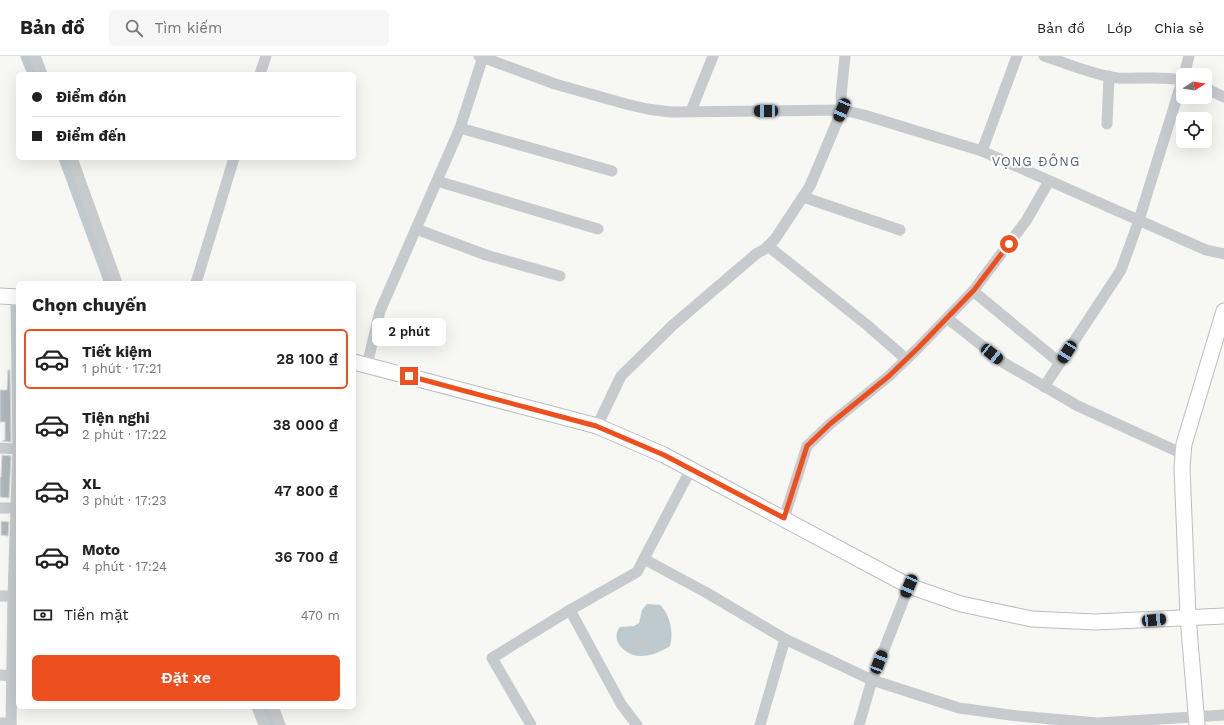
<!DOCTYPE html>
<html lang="vi">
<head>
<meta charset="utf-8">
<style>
  :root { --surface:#fff; --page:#f6f6f6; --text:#222; --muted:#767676; --line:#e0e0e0; --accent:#ed4f1e }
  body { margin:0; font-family:"Work Sans",sans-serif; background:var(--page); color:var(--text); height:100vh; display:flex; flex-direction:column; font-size:15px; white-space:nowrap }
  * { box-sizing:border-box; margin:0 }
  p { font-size:13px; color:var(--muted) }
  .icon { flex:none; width:22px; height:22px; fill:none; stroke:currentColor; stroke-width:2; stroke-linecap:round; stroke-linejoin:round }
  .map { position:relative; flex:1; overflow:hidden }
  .sheet { position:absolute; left:16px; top:225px; width:340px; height:428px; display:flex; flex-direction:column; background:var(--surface); border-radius:6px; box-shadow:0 4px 16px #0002 }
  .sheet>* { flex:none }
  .banner { position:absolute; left:16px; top:16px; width:340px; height:88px; border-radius:6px; box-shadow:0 4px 16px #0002; display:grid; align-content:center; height:88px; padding:0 16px; background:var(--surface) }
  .needle { width:26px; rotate:78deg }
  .buttons { position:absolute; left:1176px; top:12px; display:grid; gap:8px }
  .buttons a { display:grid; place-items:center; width:36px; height:36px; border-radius:6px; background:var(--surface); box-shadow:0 4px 16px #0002; font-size:20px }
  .end { position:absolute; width:18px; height:18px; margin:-9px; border:5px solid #ed4f1e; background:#fff; box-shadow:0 0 0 2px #fff }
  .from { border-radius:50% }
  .bubble { position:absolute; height:28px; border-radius:6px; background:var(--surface); box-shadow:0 4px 16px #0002; font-size:13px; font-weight:600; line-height:28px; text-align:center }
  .car { position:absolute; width:12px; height:24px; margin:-12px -6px; border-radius:5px; box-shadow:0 0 3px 1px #0007; background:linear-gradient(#222 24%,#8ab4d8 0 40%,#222 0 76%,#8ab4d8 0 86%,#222 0) }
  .banner b { display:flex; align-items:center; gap:14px; height:38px; font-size:15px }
  .banner b+b { border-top:1px solid var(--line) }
  .banner i { width:10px; height:10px; background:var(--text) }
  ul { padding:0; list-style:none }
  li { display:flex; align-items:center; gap:12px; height:60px; margin:0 8px 6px; padding:0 8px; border:2px solid transparent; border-radius:6px }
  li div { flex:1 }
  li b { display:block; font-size:15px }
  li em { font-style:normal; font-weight:600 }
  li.active { border-color:var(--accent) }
  li>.icon { width:36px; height:36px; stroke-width:1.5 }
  h2 { padding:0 16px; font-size:18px; line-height:48px }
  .pay { display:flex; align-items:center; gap:10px; height:44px; padding:0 16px; font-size:15px }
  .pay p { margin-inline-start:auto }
  .action { display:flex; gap:8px; margin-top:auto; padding:8px 16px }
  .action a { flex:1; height:46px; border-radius:6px; background:var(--accent); color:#fff; font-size:16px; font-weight:600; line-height:46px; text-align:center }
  header { display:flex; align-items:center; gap:24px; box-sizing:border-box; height:56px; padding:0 20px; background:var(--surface); border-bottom:1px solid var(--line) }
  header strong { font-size:19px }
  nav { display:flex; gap:22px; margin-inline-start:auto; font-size:14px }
  .search { width:280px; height:36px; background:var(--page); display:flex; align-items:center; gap:10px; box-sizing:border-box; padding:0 14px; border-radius:6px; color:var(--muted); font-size:15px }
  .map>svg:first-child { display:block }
  .water { fill:#bfcace }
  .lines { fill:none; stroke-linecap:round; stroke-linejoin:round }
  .canal { stroke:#bfcace; stroke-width:11 }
  .building { fill:#aeb6bb; stroke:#d9d9d6 }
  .secondary-casing { stroke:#b9bec3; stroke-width:17 }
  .street { stroke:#c7cbce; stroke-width:11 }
  .secondary { stroke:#fff; stroke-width:15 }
  .route { stroke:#ed4f1e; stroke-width:5 }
  .labels { text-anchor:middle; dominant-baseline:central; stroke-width:4; stroke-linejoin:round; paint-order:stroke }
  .quarter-label { font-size:13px; letter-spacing:1px; fill:#53616b; stroke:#fff }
</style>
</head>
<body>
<header>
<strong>Bản đồ</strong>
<div class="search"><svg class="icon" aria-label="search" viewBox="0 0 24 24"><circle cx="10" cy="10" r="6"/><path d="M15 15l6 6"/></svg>Tìm kiếm</div>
<nav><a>Bản đồ</a><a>Lớp</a><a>Chia sẻ</a></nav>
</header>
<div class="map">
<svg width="1224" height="669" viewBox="0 0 1224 669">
  <rect width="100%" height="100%" fill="#f7f7f4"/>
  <path class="water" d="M647,548L660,549C670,558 674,577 670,590C661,596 651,600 640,600C626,600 609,584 620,571L634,570L639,567L642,554Z"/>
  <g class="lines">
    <g class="canal">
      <path d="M26,0L33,18"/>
      <path d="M64,102L110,227"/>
      <path d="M265,651L271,669"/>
    </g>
  </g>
  <g class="building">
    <path d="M8,314H10L11,386L2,385L5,384V366H0V334H7Z"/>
    <path d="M2,399L11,400L9,442L0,441V421H1Z"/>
    <path d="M1,465L9,466L8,480L1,479Z"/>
  </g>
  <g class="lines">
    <defs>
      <g id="secondary">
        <path d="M0,240L18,241"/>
        <path d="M354,306L597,370L664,399L909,530L961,548L1032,563L1095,566L1224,560"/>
        <path d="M1197,669L1188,561L1182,411L1184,388L1224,255"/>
      </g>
    </defs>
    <use href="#secondary" class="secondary-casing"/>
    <g class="street">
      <path d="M35,0L42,18"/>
      <path d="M479,0L555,28L626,48L647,53L671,56L842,54L864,59L982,95L1206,194L1224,198"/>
      <path d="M1044,0C1066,7 1096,20 1118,22C1140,23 1161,20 1183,24"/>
      <path d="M260,18L266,0"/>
      <path d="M1184,19L1189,0"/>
      <path d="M1205,32L1224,41"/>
      <path d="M691,55L713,0"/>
      <path d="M1107,68L1109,20"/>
      <path d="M460,72L612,115"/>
      <path d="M982,95L1017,0"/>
      <path d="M72,102L117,227"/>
      <path d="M437,125L598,173"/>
      <path d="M803,141L900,174"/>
      <path d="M416,173L486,199L560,220"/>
      <path d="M768,190L867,269L906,303"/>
      <path d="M196,227L234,102"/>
      <path d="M973,235L1060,307"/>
      <path d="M947,262L1004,307L1078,350L1183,398"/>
      <path d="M367,309L380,255L460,72L483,1"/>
      <path d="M1044,331L1121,214L1139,164L1183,22"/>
      <path d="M597,370L621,320L673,269L756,198L765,193L775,183L810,130L842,54L841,40L845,0"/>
      <path d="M0,392L18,393"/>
      <path d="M0,452H16"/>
      <path d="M784,462L807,390L830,368L889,320L918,292L973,235L1026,165L1049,125"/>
      <path d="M644,503L707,537L785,583L872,624L959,652L1018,660L1098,667L1224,659"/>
      <path d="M0,540H13"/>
      <path d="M570,554L621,648L637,669"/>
      <path d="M0,619L12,620"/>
      <path d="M257,651L264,669"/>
      <path d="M273,651L280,669"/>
      <path d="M0,667H11"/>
      <path d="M11,669L13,540L18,393L16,241"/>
      <path d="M531,669L492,602L570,554L637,516L691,413"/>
      <path d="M760,669L785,583"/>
      <path d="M859,669L872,624L909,530"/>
    </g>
    <use href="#secondary" class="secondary"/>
  </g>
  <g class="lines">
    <path class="route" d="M409,320L596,370L664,399L784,462L807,390L830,368L889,320L918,292L974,234L1009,188"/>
  </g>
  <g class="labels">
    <g class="quarter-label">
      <text x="1036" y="105">VỌNG ĐÔNG</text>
    </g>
  </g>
</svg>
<div class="buttons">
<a><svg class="needle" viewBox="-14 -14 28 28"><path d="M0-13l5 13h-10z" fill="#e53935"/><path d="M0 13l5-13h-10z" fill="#767676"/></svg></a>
<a><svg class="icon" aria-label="locate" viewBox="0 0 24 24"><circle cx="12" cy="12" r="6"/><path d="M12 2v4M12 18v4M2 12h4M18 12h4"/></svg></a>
</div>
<i class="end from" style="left:1009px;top:188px"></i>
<i class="end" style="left:409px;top:320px"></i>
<div class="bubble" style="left:372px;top:262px;width:74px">2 phút</div>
<i class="car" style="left:842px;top:54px;rotate:203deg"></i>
<i class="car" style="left:766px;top:55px;rotate:270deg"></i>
<i class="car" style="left:1067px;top:296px;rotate:212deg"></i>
<i class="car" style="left:992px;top:298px;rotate:129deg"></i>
<i class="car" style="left:909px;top:530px;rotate:203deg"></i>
<i class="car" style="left:1154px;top:564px;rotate:85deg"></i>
<i class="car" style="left:879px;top:606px;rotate:21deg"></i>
<div class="banner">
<b><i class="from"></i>Điểm đón</b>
<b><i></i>Điểm đến</b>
</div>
<section class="sheet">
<h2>Chọn chuyến</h2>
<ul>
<li class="active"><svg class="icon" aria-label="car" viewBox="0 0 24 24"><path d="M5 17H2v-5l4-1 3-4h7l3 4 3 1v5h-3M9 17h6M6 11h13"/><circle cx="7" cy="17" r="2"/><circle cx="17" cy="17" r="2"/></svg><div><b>Tiết kiệm</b><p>1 phút · 17:21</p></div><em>28 100 ₫</em></li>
<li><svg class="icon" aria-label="car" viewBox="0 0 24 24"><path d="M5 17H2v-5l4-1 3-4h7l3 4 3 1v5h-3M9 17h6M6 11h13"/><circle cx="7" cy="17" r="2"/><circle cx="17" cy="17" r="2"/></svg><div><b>Tiện nghi</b><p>2 phút · 17:22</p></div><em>38 000 ₫</em></li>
<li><svg class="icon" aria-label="car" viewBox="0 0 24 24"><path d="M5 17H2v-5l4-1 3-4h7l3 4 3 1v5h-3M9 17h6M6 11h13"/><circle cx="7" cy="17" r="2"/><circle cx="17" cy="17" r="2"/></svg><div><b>XL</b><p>3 phút · 17:23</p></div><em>47 800 ₫</em></li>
<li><svg class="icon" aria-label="car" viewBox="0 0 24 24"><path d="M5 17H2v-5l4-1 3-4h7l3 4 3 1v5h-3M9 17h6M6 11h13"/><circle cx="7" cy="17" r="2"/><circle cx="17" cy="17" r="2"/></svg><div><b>Moto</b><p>4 phút · 17:24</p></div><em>36 700 ₫</em></li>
</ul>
<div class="pay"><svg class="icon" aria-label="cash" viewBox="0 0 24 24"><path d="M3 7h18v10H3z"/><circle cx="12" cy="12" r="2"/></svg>Tiền mặt<p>470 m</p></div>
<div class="action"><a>Đặt xe</a></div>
</section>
</div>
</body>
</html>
